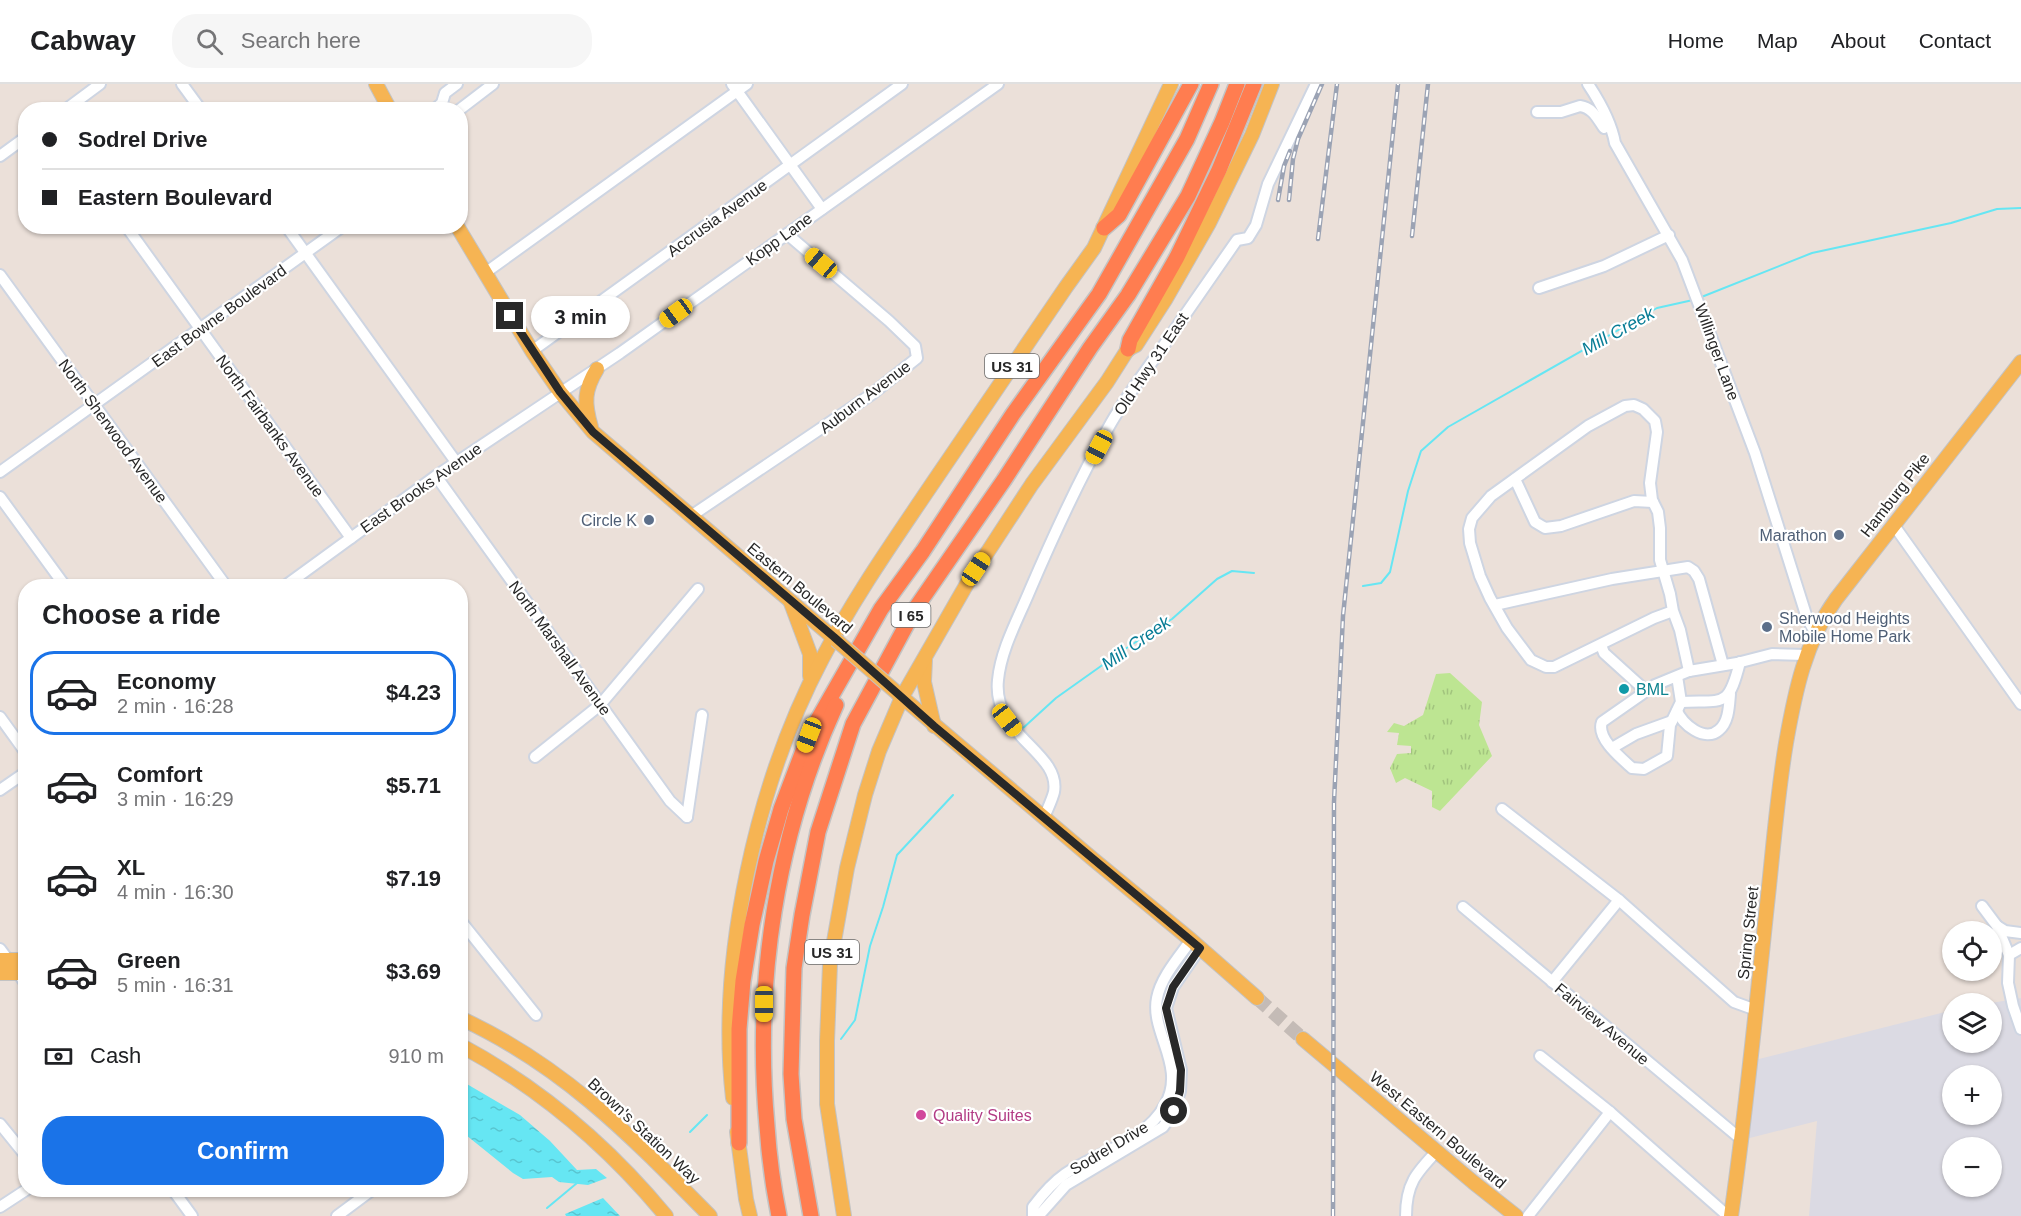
<!DOCTYPE html>
<html lang="en">
<head>
<meta charset="utf-8">
<style>
  :root { --surface:#fff; --page:#f6f6f6; --text:#202124; --muted:#757577; --line:#e0e0e0; --accent:#1a73e8 }
  body { margin:0; font-family:Helvetica,sans-serif; background:var(--page); color:var(--text); height:100vh; display:flex; flex-direction:column; font-size:22px; white-space:nowrap }
  * { box-sizing:border-box; margin:0 }
  p { font-size:20px; color:var(--muted) }
  .icon { flex:none; width:33px; height:33px; fill:none; stroke:currentColor; stroke-width:2; stroke-linecap:round; stroke-linejoin:round }
  .map { position:relative; flex:1; overflow:hidden }
  .details { position:absolute; left:18px; top:495px; width:450px; height:618px; display:flex; flex-direction:column; background:var(--surface); border-radius:24px; box-shadow:0 2px 4px #0004 }
  .details>* { flex:none }
  .top-card { position:absolute; left:18px; top:18px; width:450px; height:132px; border-radius:24px; box-shadow:0 2px 4px #0004; display:grid; align-content:center; height:132px; padding:0 24px; background:var(--surface) }
  .controls { position:absolute; left:1942px; top:837px; display:grid; gap:12px }
  .controls a { display:grid; place-items:center; width:60px; height:60px; border-radius:50%; background:var(--surface); box-shadow:0 2px 4px #0004; font-size:30px }
  .end { position:absolute; width:27px; height:27px; margin:-14px; border:8px solid #282828; background:#fff; box-shadow:0 0 0 3px #fff }
  .from { border-radius:50% }
  .bubble { position:absolute; height:42px; border-radius:21px; background:var(--surface); box-shadow:0 2px 4px #0004; font-size:20px; font-weight:800; line-height:42px; text-align:center }
  .car { position:absolute; width:18px; height:36px; margin:-18px -9px; border-radius:8px; box-shadow:0 0 4px 2px #0007; background:linear-gradient(#f5c518 24%,#345 0 40%,#f5c518 0 76%,#345 0 86%,#f5c518 0) }
  .top-card b { display:flex; align-items:center; gap:21px; height:57px; font-size:22px }
  .top-card b+b { border-top:2px solid var(--line) }
  .top-card i { width:15px; height:15px; background:var(--text) }
  ul { padding:0; list-style:none }
  li { display:flex; align-items:center; gap:18px; height:84px; margin:0 12px 9px; padding:0 12px; border:3px solid transparent; border-radius:24px }
  li div { flex:1 }
  li b { display:block; font-size:22px }
  li em { font-style:normal; font-weight:800 }
  li.active { border-color:var(--accent) }
  li>.icon { width:54px; height:54px; stroke-width:1.5 }
  h2 { padding:0 24px; font-size:27px; line-height:72px }
  .pay { display:flex; align-items:center; gap:15px; height:66px; padding:0 24px; font-size:22px }
  .pay p { margin-inline-start:auto }
  .primary-button { display:flex; gap:12px; margin-top:auto; padding:12px 24px }
  .primary-button a { flex:1; height:69px; border-radius:24px; background:var(--accent); color:#fff; font-size:24px; font-weight:800; line-height:69px; text-align:center }
  header { display:flex; align-items:center; gap:36px; box-sizing:border-box; height:84px; padding:0 30px; background:var(--surface); border-bottom:2px solid var(--line) }
  header strong { font-size:28px }
  nav { display:flex; gap:33px; margin-inline-start:auto; font-size:21px }
  .search { width:420px; height:54px; background:var(--page); display:flex; align-items:center; gap:15px; box-sizing:border-box; padding:0 21px; border-radius:24px; color:var(--muted); font-size:22px }
  .map>svg:first-child { display:block }
  .industrial { fill:#dbdae3; fill-rule:evenodd }
  .grass { fill:url(#grass-tufts) }
  .water { fill:url(#water-ripples) }
  .lines { fill:none; stroke-linecap:round; stroke-linejoin:round }
  .stream { stroke:#66e6f3; stroke-width:2 }
  .major-tunnel { stroke:#c4bbb6; stroke-width:14; stroke-dasharray:14 7; stroke-linecap:butt }
  .minor-casing { stroke:#ced5e2; stroke-width:14 }
  .major-casing { stroke:#c3c3c3; stroke-width:16 }
  .highway-casing { stroke:#c3c3c3; stroke-width:18 }
  .minor { stroke:#fff; stroke-width:10 }
  .major { stroke:#f6b453; stroke-width:14 }
  .highway { stroke:#ff7d50; stroke-width:15 }
  .rail-casing { stroke:#9ba3b4; stroke-width:4.5 }
  .rail { stroke:#fff; stroke-width:2; stroke-dasharray:7; stroke-linecap:butt }
  .major-bridge-casing { stroke:#c3c3c3; stroke-width:16; stroke-linecap:butt }
  .major-bridge { stroke:#f6b453; stroke-width:14 }
  .route { stroke:#282828; stroke-width:8 }
  .service-dot { fill:#5c6f8a; stroke:#fff; stroke-width:2 }
  .culture-dot { fill:#0f9aa8; stroke:#fff; stroke-width:2 }
  .hotel-dot { fill:#d1479c; stroke:#fff; stroke-width:2 }
  .labels { text-anchor:middle; dominant-baseline:central; stroke-width:4.5; stroke-linejoin:round; paint-order:stroke }
  .shield { fill:#fff; stroke:#686868; stroke-width:1.5 }
  .shield-label { font-size:15px; font-weight:bold; fill:#282828 }
  .street-label { font-size:16px; fill:#282828; stroke:#fff }
  .service-label { font-size:16px; fill:#4e5e75; stroke:#fff; text-anchor:end }
  .culture-label { font-size:16px; fill:#0d838f; stroke:#fff; text-anchor:start }
  .hotel-label { font-size:16px; fill:#b23c85; stroke:#fff; text-anchor:start }
  .water-label { font-size:18px; font-style:italic; fill:#087d96; stroke:#fff }
</style>
</head>
<body>
<header>
<strong>Cabway</strong>
<div class="search"><svg class="icon" aria-label="search" viewBox="0 0 24 24"><circle cx="10" cy="10" r="6"/><path d="M15 15l6 6"/></svg>Search here</div>
<nav><a>Home</a><a>Map</a><a>About</a><a>Contact</a></nav>
</header>
<div class="map">
<svg width="2021" height="1132" viewBox="0 0 2021 1132">
  <defs>
    <pattern id="grass-tufts" width="24" height="20" patternUnits="userSpaceOnUse" patternTransform="scale(1.5)"><rect width="24" height="20" fill="#bde592"/><path d="M3 7l-1-3M5 7V3M7 7l1-3M15 17l-1-3M17 17v-4M19 17l1-3" fill="none" stroke="#a2c47e"/></pattern>
    <pattern id="water-ripples" width="26" height="14" patternUnits="userSpaceOnUse" patternTransform="scale(1.5)"><rect width="26" height="14" fill="#66e6f3"/><path d="M2 4q2-2 4 0t4 0M15 11q2-2 4 0t4 0" fill="none" stroke="#58c5d0"/></pattern>
  </defs>
  <rect width="100%" height="100%" fill="#ebe0d9"/>
  <path class="industrial" d="M2021,914V1132H1809L1817,1037L1742,1056L1751,977L1953,926V958H1992L1991,919ZM1953,992H1992V1030H1953ZM1953,1064H1992V1102H1953Z"/>
  <path class="grass" d="M1450,589L1482,618L1479,641L1492,672L1440,727L1432,723V707L1405,694L1396,699L1390,684L1397,670L1411,669V662L1397,661L1399,649L1387,648L1394,639L1404,642L1423,631L1436,590Z"/>
  <g class="water">
    <path d="M460,996L520,1031L550,1057L577,1086L596,1085L607,1094L588,1101L559,1098L552,1093L523,1095L513,1089L461,1047Z"/>
    <path d="M603,1114L620,1132H566L565,1130Z"/>
  </g>
  <g class="lines">
    <g class="stream">
      <path d="M1699,214L1812,169L1951,139L1997,125L2021,124"/>
      <path d="M1363,502L1381,499L1390,488L1408,407L1421,367L1448,343L1657,224L1693,216"/>
      <path d="M1022,645L1056,614L1125,565L1172,535L1217,495L1232,487L1254,489"/>
      <path d="M841,955L855,936L870,862L883,823L897,771L953,711"/>
      <path d="M690,1048L707,1031"/>
      <path d="M547,1124L577,1099"/>
    </g>
    <path class="major-tunnel" d="M1257,914L1303,955"/>
    <defs>
      <g id="minor">
        <path d="M182,0L201,26"/>
        <path d="M732,0L822,125"/>
        <path d="M1588,0C1600,18 1611,37 1615,59L1682,176L1755,369L1807,534L1816,550"/>
        <path d="M65,26L100,0"/>
        <path d="M434,26L442,19L445,9L457,0"/>
        <path d="M459,26L493,0"/>
        <path d="M1537,28H1561L1580,22C1593,24 1597,34 1604,44"/>
        <path d="M0,72L26,53"/>
        <path d="M126,142L351,454"/>
        <path d="M286,142L456,378"/>
        <path d="M485,189L747,0"/>
        <path d="M0,191L226,502"/>
        <path d="M1539,204L1604,182L1669,151"/>
        <path d="M532,267L902,0"/>
        <path d="M0,388L343,142"/>
        <path d="M436,392L670,717L687,733"/>
        <path d="M1515,395L1535,438L1545,444L1561,442L1634,417L1653,418"/>
        <path d="M0,413L65,502"/>
        <path d="M691,432L872,310L917,274L915,262L889,237L787,150"/>
        <path d="M1893,440L2021,620"/>
        <path d="M285,502L436,392L620,269L998,0"/>
        <path d="M1495,521L1612,495L1688,483L1694,487L1699,495L1723,581"/>
        <path d="M1673,527L1670,510L1660,476V444L1658,428L1652,416L1650,399L1657,348L1655,337L1643,325L1634,321L1625,322L1588,342L1509,399L1491,412L1472,434L1469,445L1470,459L1480,492L1490,514L1507,544L1531,576L1546,583H1554L1654,534L1673,527L1680,546L1689,587"/>
        <path d="M1601,561L1604,569L1646,607"/>
        <path d="M1677,592L1681,618L1670,641L1667,672L1644,685L1632,684C1621,674 1596,654 1602,638L1655,601L1689,587L1737,579L1772,570L1806,571"/>
        <path d="M1681,618C1724,616 1728,625 1740,578"/>
        <path d="M1677,627C1682,640 1705,659 1719,646C1729,638 1729,621 1730,610"/>
        <path d="M0,633L26,669"/>
        <path d="M1612,664L1636,650L1672,637"/>
        <path d="M535,673L600,621L698,505"/>
        <path d="M0,706L26,688"/>
        <path d="M1502,725L1619,816L1734,918L1756,926"/>
        <path d="M687,733L702,631"/>
        <path d="M1044,734C1047,726 1052,716 1054,708C1061,668 992,652 998,596C1001,565 1018,535 1030,506C1054,450 1080,393 1111,339C1126,313 1144,289 1162,264C1187,228 1212,192 1237,156L1248,154L1256,141L1268,100L1316,0"/>
        <path d="M1982,822L1997,842L2009,871L2008,899L2013,922L2021,945"/>
        <path d="M1463,823L1742,1056"/>
        <path d="M460,836L536,931"/>
        <path d="M1997,842L2005,847L2021,849"/>
        <path d="M0,865L26,900"/>
        <path d="M2009,871L2021,864"/>
        <path d="M1552,898L1619,816"/>
        <path d="M1540,972L1610,1028L1728,1132"/>
        <path d="M0,1040L26,1072"/>
        <path d="M173,1106L192,1132"/>
        <path d="M0,1123L26,1106"/>
        <path d="M337,1132L372,1106"/>
        <path d="M1033,1132V1123C1042,1111 1052,1099 1065,1090C1098,1068 1145,1058 1165,1021C1187,982 1150,949 1157,914C1161,893 1179,873 1191,856"/>
        <path d="M1034,1132L1042,1128L1066,1101L1163,1043L1174,1027L1180,1007L1181,986L1166,924L1173,903L1200,864"/>
        <path d="M1406,1132C1406,1100 1416,1089 1437,1067"/>
        <path d="M1528,1132L1610,1028"/>
      </g>
      <g id="major">
        <path d="M376,0L390,26"/>
        <path d="M457,142L532,267L560,308L593,348L836,556"/>
        <path d="M591,343C584,319 584,306 597,285"/>
        <path d="M791,519L810,570V592"/>
        <path d="M925,576L924,598L934,642"/>
        <path d="M897,609L1094,776L1191,856L1257,914"/>
        <path d="M0,876H26"/>
        <path d="M0,889H26"/>
        <path d="M460,934C564,982 631,1052 710,1132"/>
        <path d="M1303,955L1473,1098L1516,1132"/>
        <path d="M460,961C540,1004 609,1063 666,1132"/>
        <path d="M733,1014C717,875 757,698 822,575C853,515 891,461 928,406C974,338 1020,270 1066,203L1094,164L1171,0"/>
        <path d="M737,1048L746,1115L750,1132"/>
        <path d="M844,1132L827,1020V957L830,880L847,784L865,711L879,667L902,613L968,498L1032,400L1107,298L1128,265L1136,261L1165,216L1209,139L1252,51L1272,0"/>
        <path d="M1731,1132C1746,1029 1756,925 1767,821C1773,767 1777,713 1786,659C1795,608 1805,558 1836,515L2021,278"/>
      </g>
      <g id="highway">
        <path d="M1104,144L1119,131L1191,0"/>
        <path d="M1128,265L1130,256L1177,173L1219,86L1254,0"/>
        <path d="M739,1059V945L743,897L752,841L766,777L781,725L809,651L881,525L923,467L1013,330L1099,210L1187,55L1211,0"/>
        <path d="M779,1132C773,1102 769,1072 767,1042C754,899 776,752 836,621"/>
        <path d="M811,1132L794,1035L791,990L794,884L802,831L818,748L853,640L915,525L1004,396L1090,264L1128,211L1188,112L1222,38L1237,0"/>
      </g>
    </defs>
    <use href="#minor" class="minor-casing"/>
    <use href="#major" class="major-casing"/>
    <use href="#highway" class="highway-casing"/>
    <use href="#minor" class="minor"/>
    <use href="#major" class="major"/>
    <use href="#highway" class="highway"/>
    <defs>
      <g id="rail">
        <path d="M1278,116L1284,82L1290,67"/>
        <path d="M1289,116L1293,75L1298,55L1322,0"/>
        <path d="M1412,152L1428,0"/>
        <path d="M1318,155L1337,0"/>
        <path d="M1333,1132L1334,718L1343,532L1398,0"/>
      </g>
    </defs>
    <use href="#rail" class="rail-casing"/>
    <use href="#rail" class="rail"/>
    <defs>
      <path id="major-bridge" d="M836,556L895,607"/>
    </defs>
    <use href="#major-bridge" class="major-bridge-casing"/>
    <use href="#major-bridge" class="major-bridge"/>
  </g>
  <g class="lines">
    <path class="route" d="M510,232L560,308L593,348L834,553L934,642L1200,864L1173,903L1166,924L1181,986L1180,1007L1174,1027"/>
  </g>
  <g class="service-dot">
    <circle cx="649" cy="436" r="6"/>
    <circle cx="1839" cy="451" r="6"/>
    <circle cx="1767" cy="543" r="6"/>
  </g>
  <circle class="culture-dot" cx="1624" cy="605" r="6"/>
  <circle class="hotel-dot" cx="921" cy="1031" r="6"/>
  <g class="labels">
    <g class="shield">
      <rect x="985" y="270" width="54" height="24" rx="4.5"/>
      <rect x="891.5" y="519" width="39" height="24" rx="4.5"/>
      <rect x="805" y="856" width="54" height="24" rx="4.5"/>
    </g>
    <g class="shield-label">
      <text x="1012" y="282">US 31</text>
      <text x="911" y="531">I 65</text>
      <text x="832" y="868">US 31</text>
    </g>
    <g class="street-label">
      <text transform="translate(717 134) rotate(-36)">Accrusia Avenue</text>
      <text transform="translate(779 155) rotate(-36)">Kopp Lane</text>
      <text transform="translate(219 232) rotate(-36)">East Bowne Boulevard</text>
      <text transform="translate(1717 268) rotate(70)">Willinger Lane</text>
      <text transform="translate(1151 280) rotate(-56)">Old Hwy 31 East</text>
      <text transform="translate(865 313) rotate(-37)">Auburn Avenue</text>
      <text transform="translate(270 342) rotate(54)">North Fairbanks Avenue</text>
      <text transform="translate(113 347) rotate(54)">North Sherwood Avenue</text>
      <text transform="translate(421 404) rotate(-35)">East Brooks Avenue</text>
      <text transform="translate(1895 411) rotate(-52)">Hamburg Pike</text>
      <text transform="translate(800 504) rotate(40)">Eastern Boulevard</text>
      <text transform="translate(560 564) rotate(54)">North Marshall Avenue</text>
      <text transform="translate(1748 849) rotate(-84)">Spring Street</text>
      <text transform="translate(1602 940) rotate(40)">Fairview Avenue</text>
      <text transform="translate(1438 1046) rotate(40)">West Eastern Boulevard</text>
      <text transform="translate(644 1047) rotate(43)">Brown's Station Way</text>
      <text transform="translate(1109 1064) rotate(-31)">Sodrel Drive</text>
    </g>
    <g class="service-label">
      <text x="637" y="436">Circle K</text>
      <text x="1827" y="451">Marathon</text>
      <text x="1779" y="534" text-anchor="start">Sherwood Heights<tspan x="1779" dy="18">Mobile Home Park</tspan></text>
    </g>
    <g class="culture-label">
      <text x="1636" y="605">BML</text>
    </g>
    <g class="hotel-label">
      <text x="933" y="1031">Quality Suites</text>
    </g>
    <g class="water-label">
      <text transform="translate(1618 247) rotate(-29)">Mill Creek</text>
      <text transform="translate(1136 559) rotate(-35)">Mill Creek</text>
    </g>
  </g>
</svg>
<div class="controls">
<a><svg class="icon" aria-label="locate" viewBox="0 0 24 24"><circle cx="12" cy="12" r="6"/><path d="M12 2v4M12 18v4M2 12h4M18 12h4"/></svg></a>
<a><svg class="icon" aria-label="layers" viewBox="0 0 24 24"><path d="M12 4l9 5-9 5-9-5zM3 14l9 5 9-5"/></svg></a>
<a>+</a>
<a>−</a>
</div>
<i class="end from" style="left:1174px;top:1027px"></i>
<i class="end" style="left:510px;top:232px"></i>
<div class="bubble" style="left:531px;top:212px;width:99px">3 min</div>
<i class="car" style="left:821px;top:179px;rotate:310deg"></i>
<i class="car" style="left:676px;top:229px;rotate:234deg"></i>
<i class="car" style="left:1099px;top:363px;rotate:208deg"></i>
<i class="car" style="left:976px;top:485px;rotate:34deg"></i>
<i class="car" style="left:1007px;top:636px;rotate:142deg"></i>
<i class="car" style="left:809px;top:651px;rotate:201deg"></i>
<i class="car" style="left:764px;top:920px;rotate:180deg"></i>
<div class="top-card">
<b><i class="from"></i>Sodrel Drive</b>
<b><i></i>Eastern Boulevard</b>
</div>
<section class="details">
<h2>Choose a ride</h2>
<ul>
<li class="active"><svg class="icon" aria-label="car" viewBox="0 0 24 24"><path d="M5 17H2v-5l4-1 3-4h7l3 4 3 1v5h-3M9 17h6M6 11h13"/><circle cx="7" cy="17" r="2"/><circle cx="17" cy="17" r="2"/></svg><div><b>Economy</b><p>2 min · 16:28</p></div><em>$4.23</em></li>
<li><svg class="icon" aria-label="car" viewBox="0 0 24 24"><path d="M5 17H2v-5l4-1 3-4h7l3 4 3 1v5h-3M9 17h6M6 11h13"/><circle cx="7" cy="17" r="2"/><circle cx="17" cy="17" r="2"/></svg><div><b>Comfort</b><p>3 min · 16:29</p></div><em>$5.71</em></li>
<li><svg class="icon" aria-label="car" viewBox="0 0 24 24"><path d="M5 17H2v-5l4-1 3-4h7l3 4 3 1v5h-3M9 17h6M6 11h13"/><circle cx="7" cy="17" r="2"/><circle cx="17" cy="17" r="2"/></svg><div><b>XL</b><p>4 min · 16:30</p></div><em>$7.19</em></li>
<li><svg class="icon" aria-label="car" viewBox="0 0 24 24"><path d="M5 17H2v-5l4-1 3-4h7l3 4 3 1v5h-3M9 17h6M6 11h13"/><circle cx="7" cy="17" r="2"/><circle cx="17" cy="17" r="2"/></svg><div><b>Green</b><p>5 min · 16:31</p></div><em>$3.69</em></li>
</ul>
<div class="pay"><svg class="icon" aria-label="cash" viewBox="0 0 24 24"><path d="M3 7h18v10H3z"/><circle cx="12" cy="12" r="2"/></svg>Cash<p>910 m</p></div>
<div class="primary-button"><a>Confirm</a></div>
</section>
</div>
</body>
</html>
